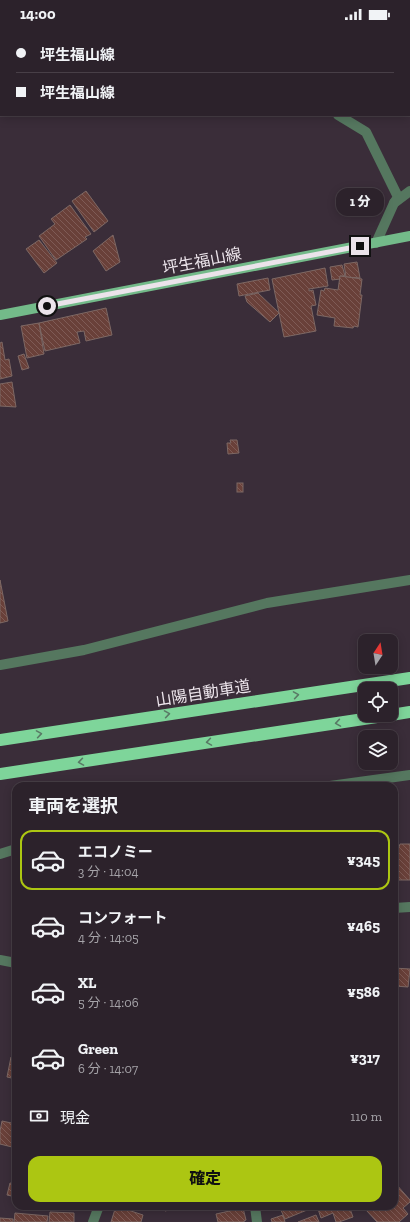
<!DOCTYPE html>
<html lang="ja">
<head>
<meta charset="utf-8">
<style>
  :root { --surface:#2c222b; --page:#342a33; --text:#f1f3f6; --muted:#a6a4a9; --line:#483f47; --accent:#acc612 }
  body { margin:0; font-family:"Zilla Slab","Noto Sans JP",serif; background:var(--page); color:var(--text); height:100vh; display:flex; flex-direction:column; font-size:15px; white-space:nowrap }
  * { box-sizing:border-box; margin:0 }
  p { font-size:13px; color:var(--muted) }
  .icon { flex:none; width:22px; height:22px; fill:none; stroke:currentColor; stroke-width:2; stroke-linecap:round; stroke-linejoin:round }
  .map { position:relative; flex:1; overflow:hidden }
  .panel { position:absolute; left:12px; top:754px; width:386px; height:428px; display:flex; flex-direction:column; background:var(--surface); border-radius:12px; box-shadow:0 2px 10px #0003,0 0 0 1px var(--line) }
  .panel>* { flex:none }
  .banner { position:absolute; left:0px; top:0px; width:410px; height:88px; box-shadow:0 2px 10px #0003,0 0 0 1px var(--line); display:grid; align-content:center; height:88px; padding:0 16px; background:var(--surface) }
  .needle { width:26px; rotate:12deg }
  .controls { position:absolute; left:358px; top:606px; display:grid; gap:8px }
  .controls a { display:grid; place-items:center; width:40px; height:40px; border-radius:8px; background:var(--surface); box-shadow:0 2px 10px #0003,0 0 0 1px var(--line); font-size:20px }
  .end { position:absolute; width:18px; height:18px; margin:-9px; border:5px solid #ebe3ea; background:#111; box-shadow:0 0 0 2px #111 }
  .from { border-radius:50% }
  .bubble { position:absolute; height:28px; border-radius:12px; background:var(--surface); box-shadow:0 2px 10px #0003,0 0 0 1px var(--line); font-size:13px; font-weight:800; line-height:28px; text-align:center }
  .banner b { display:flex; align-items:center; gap:14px; height:38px; font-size:15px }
  .banner b+b { border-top:1px solid var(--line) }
  .banner i { width:10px; height:10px; background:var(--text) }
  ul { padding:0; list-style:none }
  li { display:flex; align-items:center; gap:12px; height:60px; margin:0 8px 6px; padding:0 8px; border:2px solid transparent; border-radius:12px }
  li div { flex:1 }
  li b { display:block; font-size:15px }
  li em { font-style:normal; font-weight:800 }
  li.active { border-color:var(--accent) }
  li>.icon { width:36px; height:36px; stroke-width:1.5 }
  h2 { padding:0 16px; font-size:18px; line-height:48px }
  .pay { display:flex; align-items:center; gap:10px; height:44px; padding:0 16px; font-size:15px }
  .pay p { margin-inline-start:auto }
  .cta { display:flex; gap:8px; margin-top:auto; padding:8px 16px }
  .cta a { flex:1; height:46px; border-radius:12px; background:var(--accent); color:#111; font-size:16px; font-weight:800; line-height:46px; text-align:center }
  .status { display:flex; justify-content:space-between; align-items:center; height:28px; padding:0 20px; background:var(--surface); direction:ltr }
  .status svg { height:11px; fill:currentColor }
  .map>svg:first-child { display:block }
  .water { fill:url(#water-ripples) }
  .building { fill:url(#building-back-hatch); stroke:#7d6864 }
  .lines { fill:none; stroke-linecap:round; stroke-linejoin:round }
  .minor { stroke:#55775f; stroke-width:10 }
  .major { stroke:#73ba89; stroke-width:10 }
  .highway { stroke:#7ed59a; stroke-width:12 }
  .oneway { stroke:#597965 }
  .route { stroke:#ebe3ea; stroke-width:5 }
  .labels { text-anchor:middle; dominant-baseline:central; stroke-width:3.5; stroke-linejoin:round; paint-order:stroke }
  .street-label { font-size:16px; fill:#ebe3ea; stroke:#3a2d39 }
</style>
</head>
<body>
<div class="status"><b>14:00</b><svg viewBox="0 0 49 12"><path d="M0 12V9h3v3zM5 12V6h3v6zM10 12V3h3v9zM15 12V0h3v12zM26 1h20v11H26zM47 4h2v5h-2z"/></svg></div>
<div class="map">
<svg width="410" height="1194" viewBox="0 0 410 1194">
  <defs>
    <pattern id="water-ripples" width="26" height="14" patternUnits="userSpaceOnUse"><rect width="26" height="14" fill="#1c535d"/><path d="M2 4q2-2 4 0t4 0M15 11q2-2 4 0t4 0" fill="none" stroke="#3d6c74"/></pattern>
    <pattern id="building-back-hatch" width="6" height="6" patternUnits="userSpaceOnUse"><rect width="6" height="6" fill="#694039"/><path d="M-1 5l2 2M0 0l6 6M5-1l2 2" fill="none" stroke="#7f5b56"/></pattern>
  </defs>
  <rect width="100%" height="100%" fill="#3a2d39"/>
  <path class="water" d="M49,0H229L49,1Z"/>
  <g class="building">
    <path d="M303,0H332L329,1Z"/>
    <path d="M86,163L108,193L94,204L72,173Z"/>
    <path d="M70,177L91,206L85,209L87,211L56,232L39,208L55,196L51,191Z"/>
    <path d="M113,207L120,234L106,243L93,223Z"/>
    <path d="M39,212L57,235L44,245L26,221Z"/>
    <path d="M357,234L360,250L346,249L344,236Z"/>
    <path d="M342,237L345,248H340V251L332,252L330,239Z"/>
    <path d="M325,240L328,258L309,261V263L313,262L316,277L311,278L316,303L284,309L272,251Z"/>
    <path d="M340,248L362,251L360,267H362L358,299L354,298L353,300L334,298L335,290L317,287L321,262L324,263L325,260L338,262Z"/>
    <path d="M268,250L270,262L239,268L237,256Z"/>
    <path d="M258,265L279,285L270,294L247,274L245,268Z"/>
    <path d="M106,280L112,307L86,313L84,303L77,304L80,315L45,323L39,295Z"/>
    <path d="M39,295L44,326L27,330L21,298Z"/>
    <path d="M2,314L5,332L9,331L12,348L0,351V315Z"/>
    <path d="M24,326L29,340L22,342L18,328Z"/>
    <path d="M12,354L16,379L0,378V356Z"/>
    <path d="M230,412H237L239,425L228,426L227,415H231Z"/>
    <rect x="237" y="455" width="6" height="9"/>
    <path d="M0,552L8,593L0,595Z"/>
    <path d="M400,816H410V852H394V819H399Z"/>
    <path d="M394,940L410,941L408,959L394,958Z"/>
    <path d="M11,1029L16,1031V1051L7,1049Z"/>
    <path d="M2,1093L16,1096V1120L0,1116V1103Z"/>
    <path d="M10,1155L16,1156V1169L7,1167Z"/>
    <path d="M396,1156L410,1172V1174L403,1180L408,1186L399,1194H377L366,1182L371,1178H394V1158Z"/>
    <path d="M116,1178L143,1187L141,1194H111Z"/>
    <path d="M164,1178H176V1180L165,1183Z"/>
    <path d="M279,1178H311L312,1180L285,1191Z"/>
    <path d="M317,1178H349L353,1189L339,1194H336L333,1185L321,1190Z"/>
    <path d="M243,1180L246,1192L244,1193V1194H218L216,1186Z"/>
    <path d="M50,1184L74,1185V1194H49Z"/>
    <path d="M15,1185L48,1188L47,1194H14Z"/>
    <path d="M283,1187L285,1194H272L271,1191Z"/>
    <path d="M316,1187L319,1194H298Z"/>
    <path d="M0,1190L13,1191V1194H0Z"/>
  </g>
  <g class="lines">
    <g class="minor">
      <path d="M266,0V1"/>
      <path d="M338,87L366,104L398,169L394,175"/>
      <path d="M376,215L394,175L410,163"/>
      <path d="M0,637L84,622L267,575L410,552"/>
      <path d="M330,758L410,747"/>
      <path d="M0,826L16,821"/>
      <path d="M394,880L410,879"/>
      <path d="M0,932L16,935"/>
      <path d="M255,1178L257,1194"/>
      <path d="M93,1194L99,1178"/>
    </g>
    <path class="major" d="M0,287L410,208"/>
    <g class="highway">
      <path d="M391,687L410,684"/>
      <path d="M0,712L410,650"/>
      <path d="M0,746L390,687"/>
    </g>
  </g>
  <defs><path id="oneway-chevron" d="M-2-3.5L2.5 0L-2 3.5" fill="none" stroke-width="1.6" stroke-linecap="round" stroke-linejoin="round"/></defs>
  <g class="oneway">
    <use href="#oneway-chevron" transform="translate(296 667) rotate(-9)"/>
    <use href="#oneway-chevron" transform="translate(167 686) rotate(-9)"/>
    <use href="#oneway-chevron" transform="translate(338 695) rotate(171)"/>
    <use href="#oneway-chevron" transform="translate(39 706) rotate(-9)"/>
    <use href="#oneway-chevron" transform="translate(209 714) rotate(171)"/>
    <use href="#oneway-chevron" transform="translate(81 734) rotate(171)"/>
  </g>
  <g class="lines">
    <path class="route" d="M47,278L360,218"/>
  </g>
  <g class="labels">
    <g class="street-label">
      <text transform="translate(202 233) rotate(-11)">坪生福山線</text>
      <text transform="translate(203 665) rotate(-9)">山陽自動車道</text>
    </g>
  </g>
</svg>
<div class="controls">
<a><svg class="needle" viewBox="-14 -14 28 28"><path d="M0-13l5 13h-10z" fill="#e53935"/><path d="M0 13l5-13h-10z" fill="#a6a4a9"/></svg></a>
<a><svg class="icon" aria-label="locate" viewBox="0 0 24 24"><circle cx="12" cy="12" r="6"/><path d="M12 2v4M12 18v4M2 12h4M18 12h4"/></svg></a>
<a><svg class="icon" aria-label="layers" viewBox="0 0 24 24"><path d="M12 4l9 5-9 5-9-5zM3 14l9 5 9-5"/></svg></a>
</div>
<i class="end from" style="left:47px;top:278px"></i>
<i class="end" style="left:360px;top:218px"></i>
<div class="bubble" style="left:336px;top:160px;width:48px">1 分</div>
<div class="banner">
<b><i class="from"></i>坪生福山線</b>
<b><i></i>坪生福山線</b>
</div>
<section class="panel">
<h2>車両を選択</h2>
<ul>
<li class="active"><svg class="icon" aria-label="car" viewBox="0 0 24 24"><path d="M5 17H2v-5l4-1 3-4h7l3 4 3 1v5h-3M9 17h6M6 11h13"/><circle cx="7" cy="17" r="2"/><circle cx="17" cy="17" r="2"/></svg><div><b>エコノミー</b><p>3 分 · 14:04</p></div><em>¥345</em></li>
<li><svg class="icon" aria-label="car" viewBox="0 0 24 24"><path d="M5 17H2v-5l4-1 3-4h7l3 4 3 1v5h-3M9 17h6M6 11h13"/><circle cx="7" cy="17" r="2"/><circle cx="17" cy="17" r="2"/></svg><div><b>コンフォート</b><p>4 分 · 14:05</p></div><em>¥465</em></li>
<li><svg class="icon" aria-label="car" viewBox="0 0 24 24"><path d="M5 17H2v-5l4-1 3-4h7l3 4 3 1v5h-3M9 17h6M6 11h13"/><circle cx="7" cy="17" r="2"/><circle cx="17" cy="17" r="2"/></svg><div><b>XL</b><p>5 分 · 14:06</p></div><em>¥586</em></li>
<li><svg class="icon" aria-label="car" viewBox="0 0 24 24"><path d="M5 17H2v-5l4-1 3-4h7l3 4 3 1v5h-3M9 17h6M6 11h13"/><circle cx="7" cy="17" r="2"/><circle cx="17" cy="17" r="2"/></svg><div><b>Green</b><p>6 分 · 14:07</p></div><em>¥317</em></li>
</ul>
<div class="pay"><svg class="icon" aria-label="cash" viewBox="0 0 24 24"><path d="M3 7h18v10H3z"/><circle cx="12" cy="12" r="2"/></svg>現金<p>110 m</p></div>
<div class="cta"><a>確定</a></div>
</section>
</div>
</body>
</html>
